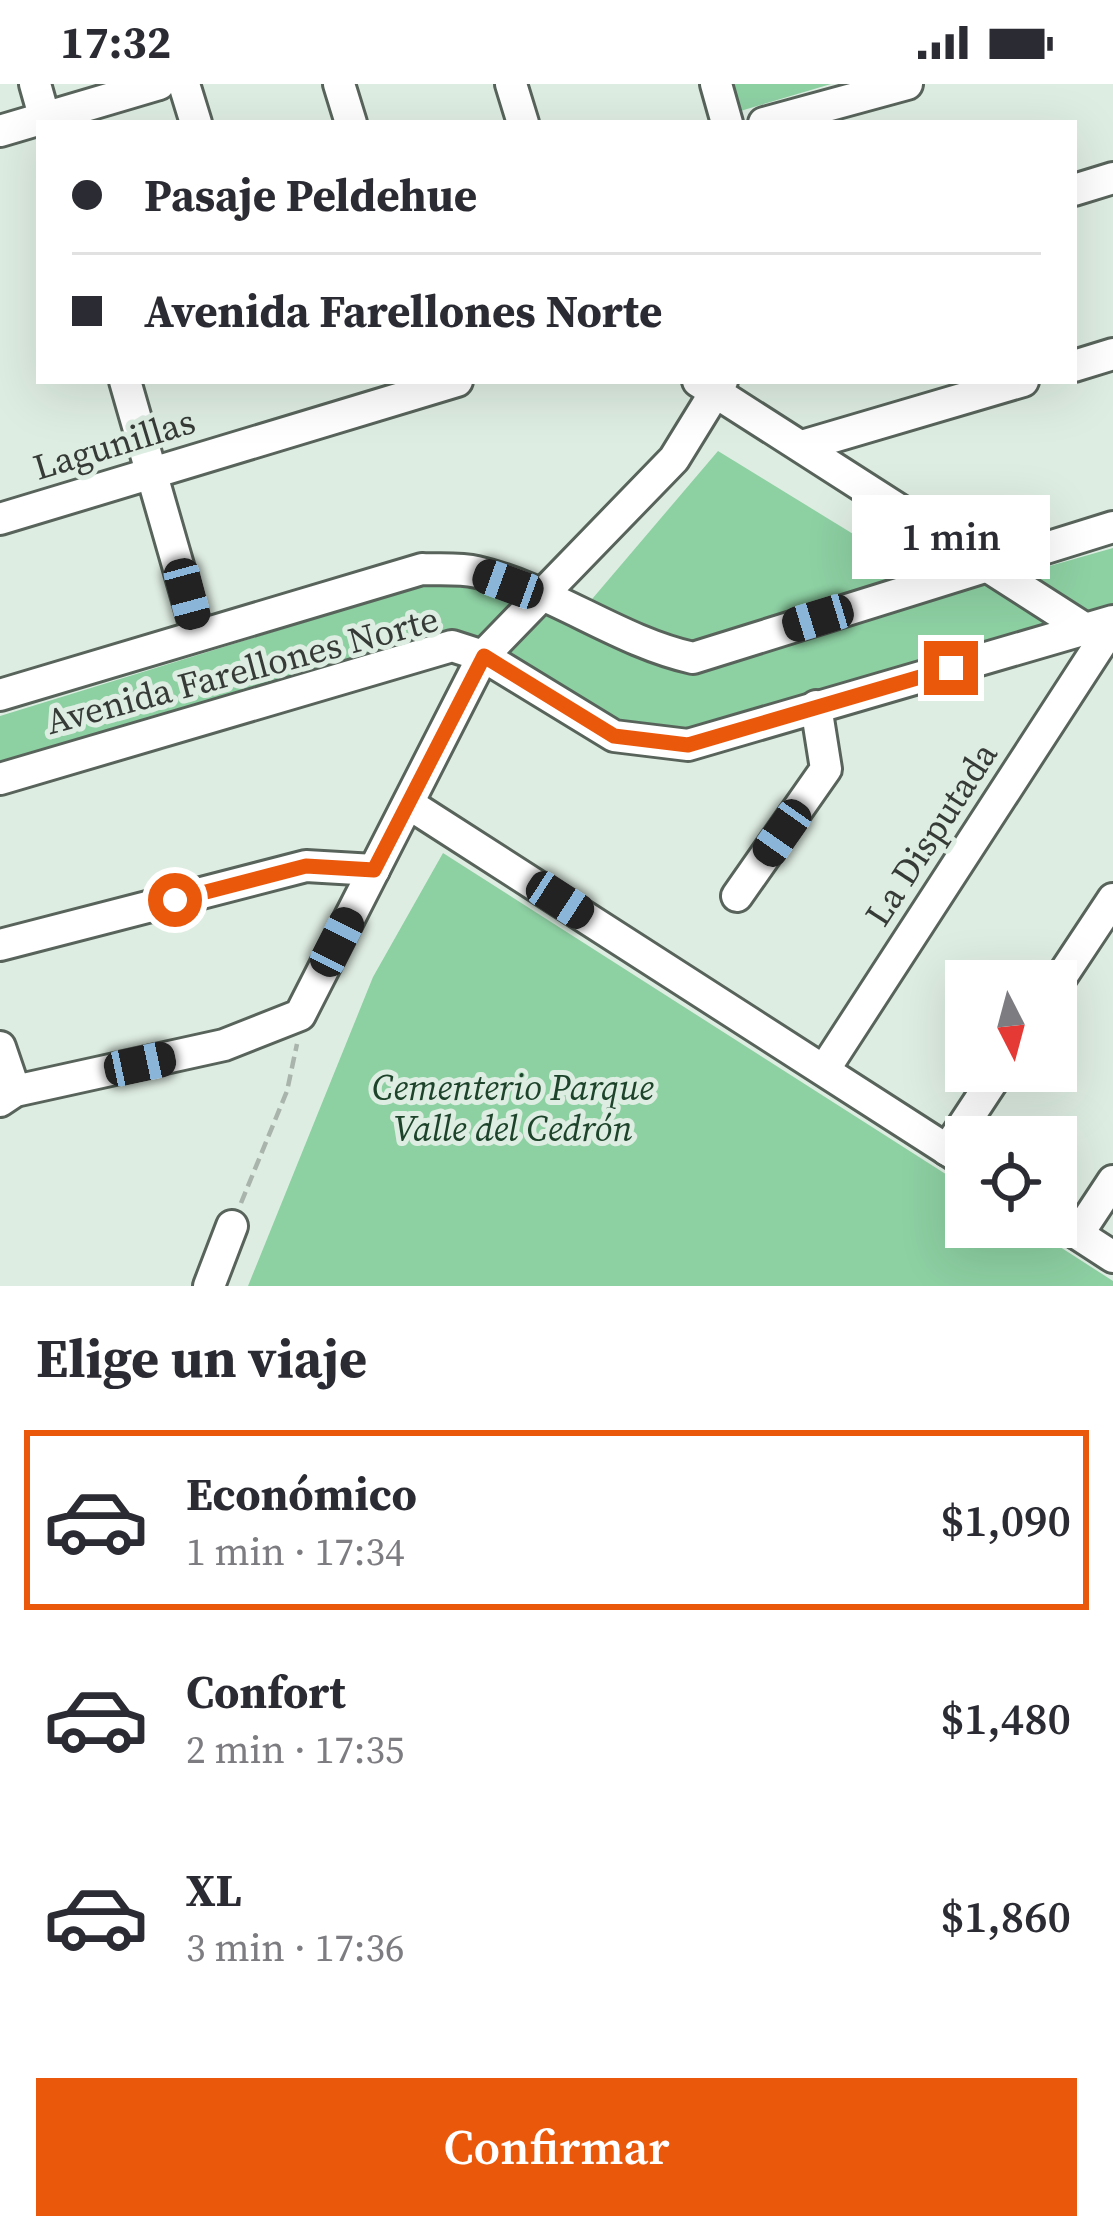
<!DOCTYPE html>
<html lang="es">
<head>
<meta charset="utf-8">
<style>
  :root { --surface:#fff; --page:#f2f2f3; --text:#2b2b33; --muted:#7c7c81; --line:#e1e1e2; --accent:#ea580c }
  body { margin:0; font-family:"Source Serif 4",serif; background:var(--page); color:var(--text); height:100vh; display:flex; flex-direction:column; font-size:45px; white-space:nowrap }
  * { box-sizing:border-box; margin:0 }
  p { font-size:39px; color:var(--muted) }
  .icon { flex:none; width:66px; height:66px; fill:none; stroke:currentColor; stroke-width:2; stroke-linecap:round; stroke-linejoin:round }
  .map { position:relative; height:1202px; overflow:hidden }
  .side { display:flex; flex-direction:column; background:var(--surface); flex:1 }
  .side>* { flex:none }
  .hud { position:absolute; left:36px; top:36px; width:1041px; height:264px; border-radius:0px; box-shadow:0 12px 48px #0002; display:grid; align-content:center; height:264px; padding:0 36px; background:var(--surface) }
  .needle { width:78px; rotate:174deg }
  .controls { position:absolute; left:945px; top:876px; display:grid; gap:24px }
  .controls a { display:grid; place-items:center; width:132px; height:132px; border-radius:0px; background:var(--surface); box-shadow:0 12px 48px #0002; font-size:60px }
  .end { position:absolute; width:54px; height:54px; margin:-27px; border:15px solid #ea580c; background:#fff; box-shadow:0 0 0 6px #fff }
  .from { border-radius:50% }
  .bubble { position:absolute; height:84px; border-radius:0px; background:var(--surface); box-shadow:0 12px 48px #0002; font-size:39px; font-weight:600; line-height:84px; text-align:center }
  .car { position:absolute; width:36px; height:72px; margin:-36px -18px; border-radius:15px; box-shadow:0 0 9px 3px #0007; background:linear-gradient(#222 24%,#8ab4d8 0 40%,#222 0 76%,#8ab4d8 0 86%,#222 0) }
  .hud b { display:flex; align-items:center; gap:42px; height:114px; font-size:45px }
  .hud b+b { border-top:3px solid var(--line) }
  .hud i { width:30px; height:30px; background:var(--text) }
  ul { padding:0; list-style:none }
  li { display:flex; align-items:center; gap:36px; height:180px; margin:0 24px 18px; padding:0 12px; border:6px solid transparent; border-radius:0px }
  li div { flex:1 }
  li b { display:block; font-size:45px }
  li em { font-style:normal; font-weight:600 }
  li.active { border-color:var(--accent) }
  li>.icon { width:108px; height:108px; stroke-width:1.5 }
  h2 { padding:0 36px; font-size:54px; line-height:144px }
  .cta { display:flex; gap:24px; margin-top:auto; padding:24px 36px }
  .cta a { flex:1; height:138px; border-radius:0px; background:var(--accent); color:#fff; font-size:48px; font-weight:600; line-height:138px; text-align:center }
  .status { display:flex; justify-content:space-between; align-items:center; height:84px; padding:0 60px; background:var(--surface); direction:ltr }
  .status svg { height:33px; fill:currentColor }
  .map>svg:first-child { display:block }
  .green { fill:#8dd0a2 }
  .lines { fill:none; stroke-linecap:round; stroke-linejoin:round }
  .minor-casing { stroke:#58645b; stroke-width:36 }
  .path { stroke:#a9b5ac; stroke-width:4.5; stroke-dasharray:12 6; stroke-linecap:butt }
  .minor { stroke:#fff; stroke-width:30 }
  .route { stroke:#ea580c; stroke-width:15 }
  .labels { text-anchor:middle; dominant-baseline:central; stroke-width:10; stroke-linejoin:round; paint-order:stroke }
  .street-label { font-size:36px; fill:#363b37; stroke:#deede2 }
  .park-label { font-size:36px; font-style:italic; fill:#1d442b; stroke:#deede2 }
</style>
</head>
<body>
<div class="status"><b>17:32</b><svg viewBox="0 0 49 12"><path d="M0 12V9h3v3zM5 12V6h3v6zM10 12V3h3v9zM15 12V0h3v12zM26 1h20v11H26zM47 4h2v5h-2z"/></svg></div>
<div class="map">
<svg width="1113" height="1202" viewBox="0 0 1113 1202">
  <rect width="100%" height="100%" fill="#deede2"/>
  <g class="green">
    <path d="M729,0H831L737,28Z"/>
    <path d="M718,367L915,488L696,562L587,521Z"/>
    <path d="M1113,464V525L694,645L629,641L500,564L0,688V632L418,503L471,497L646,575L695,583Z"/>
    <path d="M443,769L966,1103V1143H1029L1113,1197V1202H248L373,893Z"/>
  </g>
  <g class="lines">
    <defs>
      <g id="minor">
        <path d="M35,0L46,39"/>
        <path d="M184,0L196,39"/>
        <path d="M339,0L351,39"/>
        <path d="M511,0L523,39"/>
        <path d="M716,0L727,39"/>
        <path d="M764,39L907,0"/>
        <path d="M0,47L159,0"/>
        <path d="M1074,106L1113,94"/>
        <path d="M1074,282L1113,270"/>
        <path d="M125,297L198,551"/>
        <path d="M698,297L1093,550"/>
        <path d="M802,362L1023,297"/>
        <path d="M0,435L457,297"/>
        <path d="M0,611L422,485C440,486 460,484 477,488C554,506 617,557 693,574L1113,443"/>
        <path d="M0,695L452,562L483,572L614,652L688,661L1113,537"/>
        <path d="M409,720L966,1078"/>
        <path d="M737,812L826,685L816,622"/>
        <path d="M0,861L306,782L374,786"/>
        <path d="M1056,901L1113,815"/>
        <path d="M0,963L15,1007"/>
        <path d="M824,986L1103,556"/>
        <path d="M0,1017L15,1007L224,961L300,931L483,572L674,375L722,297"/>
        <path d="M947,1066L999,987"/>
        <path d="M1056,1136L1113,1173"/>
        <path d="M1078,1150L1113,1097"/>
        <path d="M209,1202L232,1142"/>
      </g>
    </defs>
    <use href="#minor" class="minor-casing"/>
    <path class="path" d="M241,1119L287,1007L297,960"/>
    <use href="#minor" class="minor"/>
  </g>
  <g class="lines">
    <path class="route" d="M175,816L306,782L374,786L484,572L614,652L688,661L951,584"/>
  </g>
  <g class="labels">
    <g class="street-label">
      <text transform="translate(114 360) rotate(-17)">Lagunillas</text>
      <text transform="translate(242 586) rotate(-15)">Avenida Farellones Norte</text>
      <text transform="translate(931 750) rotate(-57)">La Disputada</text>
    </g>
    <g class="park-label">
      <text x="513" y="1003">Cementerio Parque<tspan x="513" dy="41">Valle del Cedrón</tspan></text>
    </g>
  </g>
</svg>
<div class="controls">
<a><svg class="needle" viewBox="-14 -14 28 28"><path d="M0-13l5 13h-10z" fill="#e53935"/><path d="M0 13l5-13h-10z" fill="#7c7c81"/></svg></a>
<a><svg class="icon" aria-label="locate" viewBox="0 0 24 24"><circle cx="12" cy="12" r="6"/><path d="M12 2v4M12 18v4M2 12h4M18 12h4"/></svg></a>
</div>
<i class="end from" style="left:175px;top:816px"></i>
<i class="end" style="left:951px;top:584px"></i>
<div class="bubble" style="left:852px;top:411px;width:198px">1 min</div>
<i class="car" style="left:508px;top:500px;rotate:290deg"></i>
<i class="car" style="left:187px;top:510px;rotate:165deg"></i>
<i class="car" style="left:818px;top:534px;rotate:253deg"></i>
<i class="car" style="left:782px;top:749px;rotate:215deg"></i>
<i class="car" style="left:560px;top:816px;rotate:123deg"></i>
<i class="car" style="left:337px;top:858px;rotate:27deg"></i>
<i class="car" style="left:140px;top:980px;rotate:78deg"></i>
<div class="hud">
<b><i class="from"></i>Pasaje Peldehue</b>
<b><i></i>Avenida Farellones Norte</b>
</div>
</div>
<section class="side">
<h2>Elige un viaje</h2>
<ul>
<li class="active"><svg class="icon" aria-label="car" viewBox="0 0 24 24"><path d="M5 17H2v-5l4-1 3-4h7l3 4 3 1v5h-3M9 17h6M6 11h13"/><circle cx="7" cy="17" r="2"/><circle cx="17" cy="17" r="2"/></svg><div><b>Económico</b><p>1 min · 17:34</p></div><em>$1,090</em></li>
<li><svg class="icon" aria-label="car" viewBox="0 0 24 24"><path d="M5 17H2v-5l4-1 3-4h7l3 4 3 1v5h-3M9 17h6M6 11h13"/><circle cx="7" cy="17" r="2"/><circle cx="17" cy="17" r="2"/></svg><div><b>Confort</b><p>2 min · 17:35</p></div><em>$1,480</em></li>
<li><svg class="icon" aria-label="car" viewBox="0 0 24 24"><path d="M5 17H2v-5l4-1 3-4h7l3 4 3 1v5h-3M9 17h6M6 11h13"/><circle cx="7" cy="17" r="2"/><circle cx="17" cy="17" r="2"/></svg><div><b>XL</b><p>3 min · 17:36</p></div><em>$1,860</em></li>
</ul>
<div class="cta"><a>Confirmar</a></div>
</section>
</body>
</html>
